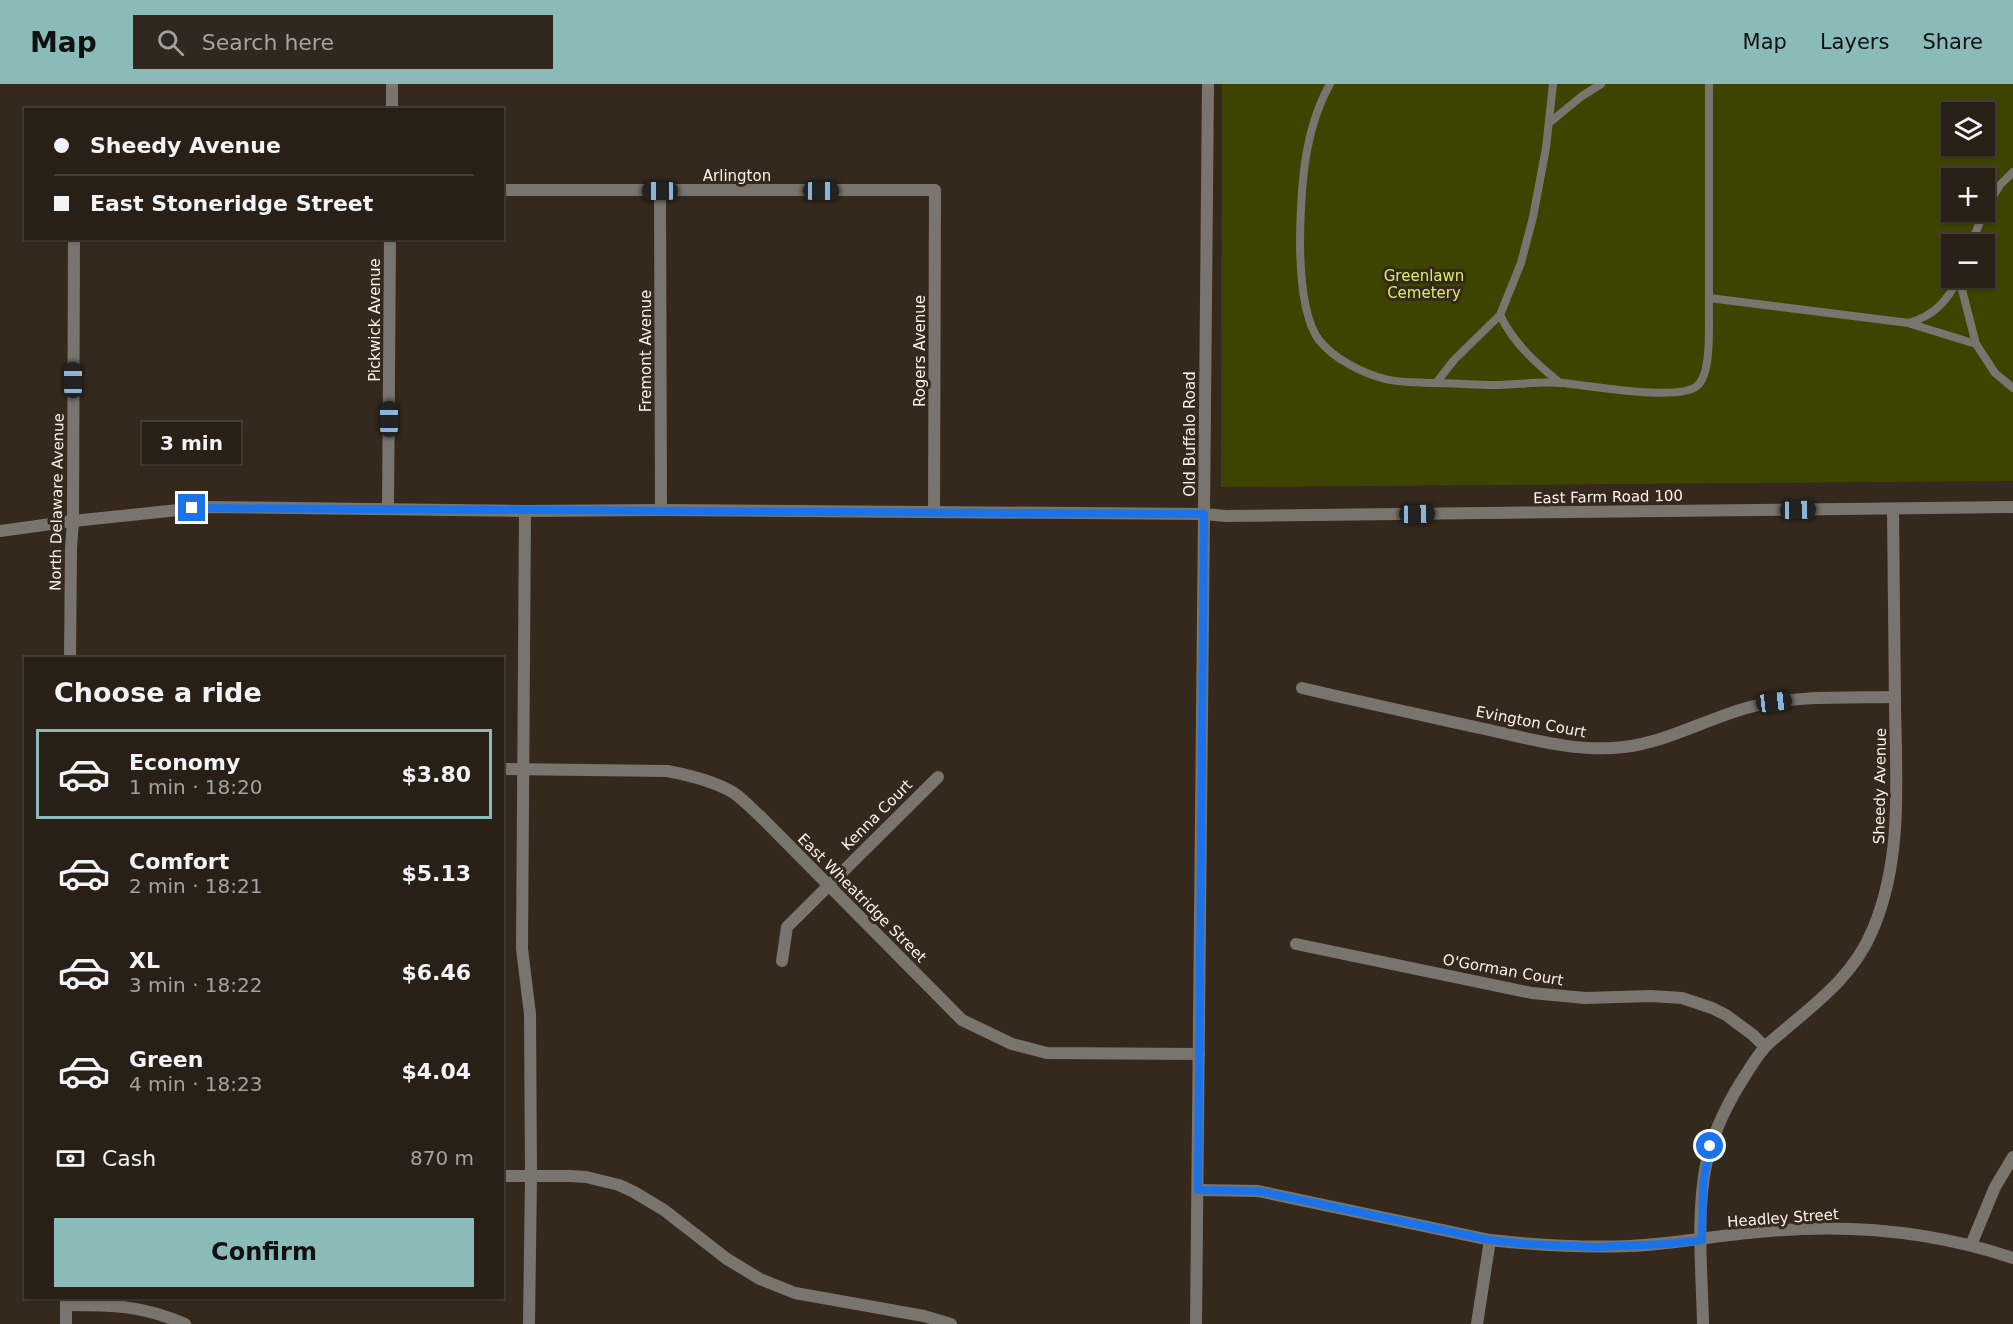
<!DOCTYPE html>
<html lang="en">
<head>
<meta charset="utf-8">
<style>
  :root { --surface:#281f16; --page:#30271f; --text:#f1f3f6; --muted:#a5a2a1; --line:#443d35; --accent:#8bbbb9 }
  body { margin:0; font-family:"DejaVu Sans",sans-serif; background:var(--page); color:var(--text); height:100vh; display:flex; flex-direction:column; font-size:22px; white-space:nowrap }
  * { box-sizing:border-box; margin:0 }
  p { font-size:20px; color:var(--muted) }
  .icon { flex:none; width:33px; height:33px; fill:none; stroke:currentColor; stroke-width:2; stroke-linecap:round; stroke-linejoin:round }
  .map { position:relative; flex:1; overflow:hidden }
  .panel { position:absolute; left:24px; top:573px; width:480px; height:642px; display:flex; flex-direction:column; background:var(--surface); border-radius:0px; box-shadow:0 2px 4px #0004,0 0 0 2px var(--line) }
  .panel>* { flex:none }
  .guide { position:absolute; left:24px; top:24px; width:480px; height:132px; border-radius:0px; box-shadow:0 2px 4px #0004,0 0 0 2px var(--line); display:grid; align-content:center; height:132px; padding:0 30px; background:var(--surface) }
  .tools { position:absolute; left:1941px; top:18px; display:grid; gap:12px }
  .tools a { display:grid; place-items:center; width:54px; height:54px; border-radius:0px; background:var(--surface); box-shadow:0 2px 4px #0004,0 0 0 2px var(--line); font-size:30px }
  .end { position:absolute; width:27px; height:27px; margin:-14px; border:8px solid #1a73e8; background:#fff; box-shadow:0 0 0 3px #fff }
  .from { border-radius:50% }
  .bubble { position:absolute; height:42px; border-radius:0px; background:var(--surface); box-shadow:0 2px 4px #0004,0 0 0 2px var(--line); font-size:20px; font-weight:700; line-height:42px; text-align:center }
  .car { position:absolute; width:18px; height:36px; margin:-18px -9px; border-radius:8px; box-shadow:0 0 4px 2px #0007; background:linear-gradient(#222 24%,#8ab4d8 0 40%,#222 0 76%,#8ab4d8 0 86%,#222 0) }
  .guide b { display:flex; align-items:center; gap:21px; height:57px; font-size:22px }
  .guide b+b { border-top:2px solid var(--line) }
  .guide i { width:15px; height:15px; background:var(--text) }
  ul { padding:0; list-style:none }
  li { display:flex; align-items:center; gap:18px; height:90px; margin:0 12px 9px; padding:0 18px; border:3px solid transparent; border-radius:0px }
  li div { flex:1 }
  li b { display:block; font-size:22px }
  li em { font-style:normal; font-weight:700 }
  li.selected { border-color:var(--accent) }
  li>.icon { width:54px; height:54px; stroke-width:1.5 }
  h2 { padding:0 30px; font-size:27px; line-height:72px }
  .pay { display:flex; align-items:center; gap:15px; height:66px; padding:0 30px; font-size:22px }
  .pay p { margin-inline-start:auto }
  .cta { display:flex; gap:12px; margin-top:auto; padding:12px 30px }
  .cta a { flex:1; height:69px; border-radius:0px; background:var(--accent); color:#111; font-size:24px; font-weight:700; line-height:69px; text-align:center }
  header { display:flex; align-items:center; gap:36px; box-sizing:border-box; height:84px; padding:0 30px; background:var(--accent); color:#111 }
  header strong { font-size:28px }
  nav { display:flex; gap:33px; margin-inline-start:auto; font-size:21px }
  .search { width:420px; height:54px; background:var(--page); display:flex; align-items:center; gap:15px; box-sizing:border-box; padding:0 21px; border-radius:0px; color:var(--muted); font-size:22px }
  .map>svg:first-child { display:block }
  .green { fill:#3d4400; fill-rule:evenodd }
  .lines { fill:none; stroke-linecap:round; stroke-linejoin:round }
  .service { stroke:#79756e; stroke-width:8 }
  .minor { stroke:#79756e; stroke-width:12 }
  .tertiary { stroke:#79756e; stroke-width:12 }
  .route { stroke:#1a73e8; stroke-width:8 }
  .labels { text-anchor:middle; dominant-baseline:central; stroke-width:6; stroke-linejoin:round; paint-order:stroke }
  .street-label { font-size:15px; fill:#fbf3ec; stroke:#35291e }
  .park-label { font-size:15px; fill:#dcee69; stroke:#35291e }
</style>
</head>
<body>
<header>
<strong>Map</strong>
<div class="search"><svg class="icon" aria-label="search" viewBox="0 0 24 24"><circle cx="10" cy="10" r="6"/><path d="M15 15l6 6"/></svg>Search here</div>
<nav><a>Map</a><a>Layers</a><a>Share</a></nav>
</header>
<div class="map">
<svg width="2013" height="1240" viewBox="0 0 2013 1240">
  <rect width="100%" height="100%" fill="#35291e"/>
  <path class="green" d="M1222,0H2013V397L1221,403ZM1952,28H1984V62H1952ZM1952,94H1984V128H1952ZM1952,160H1984V194H1952Z"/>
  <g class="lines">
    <g class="service">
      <path d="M1330,0C1304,46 1301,102 1300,154C1300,182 1302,233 1319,256C1334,275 1362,289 1385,295C1400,299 1419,298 1434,299C1454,299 1474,301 1494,301C1516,301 1539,297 1562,299C1588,301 1678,318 1697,302C1713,289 1708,235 1709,214"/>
      <path d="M1553,0L1546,64L1533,133L1521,179L1500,231C1514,260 1536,279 1560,299"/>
      <path d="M1709,0V214L1909,239C1935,231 1947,217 1959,194"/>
      <path d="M1549,39L1582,12L1601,0"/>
      <path d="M1984,127L2000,101L2013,88"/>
      <path d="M1971,160L1984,128"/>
      <path d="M1959,194L1976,260"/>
      <path d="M1911,240L1976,260L1995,289L2013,304"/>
      <path d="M1436,299L1454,276L1500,231"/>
    </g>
    <g class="minor">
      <path d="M392,26V0"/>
      <path d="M502,106H935L934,428"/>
      <path d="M660,107L661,426"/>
      <path d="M388,425L390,154"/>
      <path d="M525,427L522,865L530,930L531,1092L529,1240"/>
      <path d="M0,447L73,437L207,423L525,427L661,426L1204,430L1196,1240"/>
      <path d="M70,574L71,464L73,437L74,154"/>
      <path d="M1302,604C1361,618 1421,631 1480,644C1527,654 1576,669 1624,663C1668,658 1708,634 1750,623C1796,611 1847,614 1895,613"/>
      <path d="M502,685L667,687C689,691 714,697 734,709C744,716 753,726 762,734L962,936L1012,960L1047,969L1199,970"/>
      <path d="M1296,860L1532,909L1585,914L1651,912L1682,914L1712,924L1726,931L1753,951L1765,963"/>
      <path d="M782,877L787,843L938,693"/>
      <path d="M502,1092H570L586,1093L619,1101L634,1108L664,1126L727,1175L760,1195L795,1209L924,1232L951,1240"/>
      <path d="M1198,1106L1258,1107L1490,1156C1536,1161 1583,1164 1630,1162C1677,1160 1723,1150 1770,1147C1852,1140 1935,1148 2013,1174"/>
      <path d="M1971,1161L1995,1103L2013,1073"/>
      <path d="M66,1221C112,1221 141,1221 185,1240"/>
      <path d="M66,1240V1215"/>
      <path d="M1477,1240L1490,1156"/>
      <path d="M1703,1240C1702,1190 1696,1130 1706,1081C1712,1051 1725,1024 1741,998C1749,986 1757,971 1767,961C1807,925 1852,897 1873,845C1903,774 1896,696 1895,621C1894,556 1894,490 1893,425"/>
    </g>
    <path class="tertiary" d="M1208,0L1204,430L1226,432L2013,423"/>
  </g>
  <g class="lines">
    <path class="route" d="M192,424L1204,430L1198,1106L1258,1107L1490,1156L1525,1160L1596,1163L1666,1160L1702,1156L1703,1100L1710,1062"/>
  </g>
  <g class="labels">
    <g class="street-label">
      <text x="737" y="92">Arlington</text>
      <text transform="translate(375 236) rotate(-90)">Pickwick Avenue</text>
      <text transform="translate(646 267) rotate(-90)">Fremont Avenue</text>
      <text transform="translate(920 267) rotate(-90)">Rogers Avenue</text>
      <text transform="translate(1190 350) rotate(-90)">Old Buffalo Road</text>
      <text transform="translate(1608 413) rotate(-1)">East Farm Road 100</text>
      <text transform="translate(57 418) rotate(-89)">North Delaware Avenue</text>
      <text transform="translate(1531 638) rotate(11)">Evington Court</text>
      <text transform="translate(1880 702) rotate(-89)">Sheedy Avenue</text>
      <text transform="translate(877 731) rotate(-45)">Kenna Court</text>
      <text transform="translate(862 814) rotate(45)">East Wheatridge Street</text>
      <text transform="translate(1503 886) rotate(10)">O'Gorman Court</text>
      <text transform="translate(1783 1134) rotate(-4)">Headley Street</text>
    </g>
    <g class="park-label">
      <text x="1424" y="192">Greenlawn<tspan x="1424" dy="17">Cemetery</tspan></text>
    </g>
  </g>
</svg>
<div class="tools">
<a><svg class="icon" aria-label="layers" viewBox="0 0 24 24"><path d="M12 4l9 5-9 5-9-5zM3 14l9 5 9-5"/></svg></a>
<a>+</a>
<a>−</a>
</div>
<i class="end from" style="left:1710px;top:1062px"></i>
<i class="end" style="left:192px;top:424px"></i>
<div class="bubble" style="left:142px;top:338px;width:99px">3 min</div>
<i class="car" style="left:660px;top:107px;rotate:270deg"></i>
<i class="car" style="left:821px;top:107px;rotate:90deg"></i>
<i class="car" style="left:73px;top:296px;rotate:0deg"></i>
<i class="car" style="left:389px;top:335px;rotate:0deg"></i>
<i class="car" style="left:1798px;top:426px;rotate:89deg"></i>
<i class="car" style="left:1417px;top:430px;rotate:89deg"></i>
<i class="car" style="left:1774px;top:618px;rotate:83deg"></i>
<div class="guide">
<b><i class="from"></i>Sheedy Avenue</b>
<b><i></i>East Stoneridge Street</b>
</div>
<section class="panel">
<h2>Choose a ride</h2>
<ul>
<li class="selected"><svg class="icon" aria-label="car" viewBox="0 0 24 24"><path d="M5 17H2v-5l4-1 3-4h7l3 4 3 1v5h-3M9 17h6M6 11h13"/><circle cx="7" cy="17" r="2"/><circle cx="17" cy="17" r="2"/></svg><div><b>Economy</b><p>1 min · 18:20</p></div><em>$3.80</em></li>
<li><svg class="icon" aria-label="car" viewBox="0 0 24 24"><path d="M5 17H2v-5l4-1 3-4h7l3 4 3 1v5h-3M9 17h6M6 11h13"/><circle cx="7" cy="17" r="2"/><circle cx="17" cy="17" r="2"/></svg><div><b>Comfort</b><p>2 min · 18:21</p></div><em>$5.13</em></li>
<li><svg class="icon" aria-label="car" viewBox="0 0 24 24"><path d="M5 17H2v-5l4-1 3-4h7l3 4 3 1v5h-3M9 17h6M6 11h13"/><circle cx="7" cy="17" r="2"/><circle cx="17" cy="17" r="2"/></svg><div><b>XL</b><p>3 min · 18:22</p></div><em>$6.46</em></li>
<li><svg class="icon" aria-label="car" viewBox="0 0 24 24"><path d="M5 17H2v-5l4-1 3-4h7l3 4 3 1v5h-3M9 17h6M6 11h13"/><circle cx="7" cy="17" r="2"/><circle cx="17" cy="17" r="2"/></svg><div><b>Green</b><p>4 min · 18:23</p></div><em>$4.04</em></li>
</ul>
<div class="pay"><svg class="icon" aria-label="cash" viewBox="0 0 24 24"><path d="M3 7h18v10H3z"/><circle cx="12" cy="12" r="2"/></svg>Cash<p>870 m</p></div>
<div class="cta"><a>Confirm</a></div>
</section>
</div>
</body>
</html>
